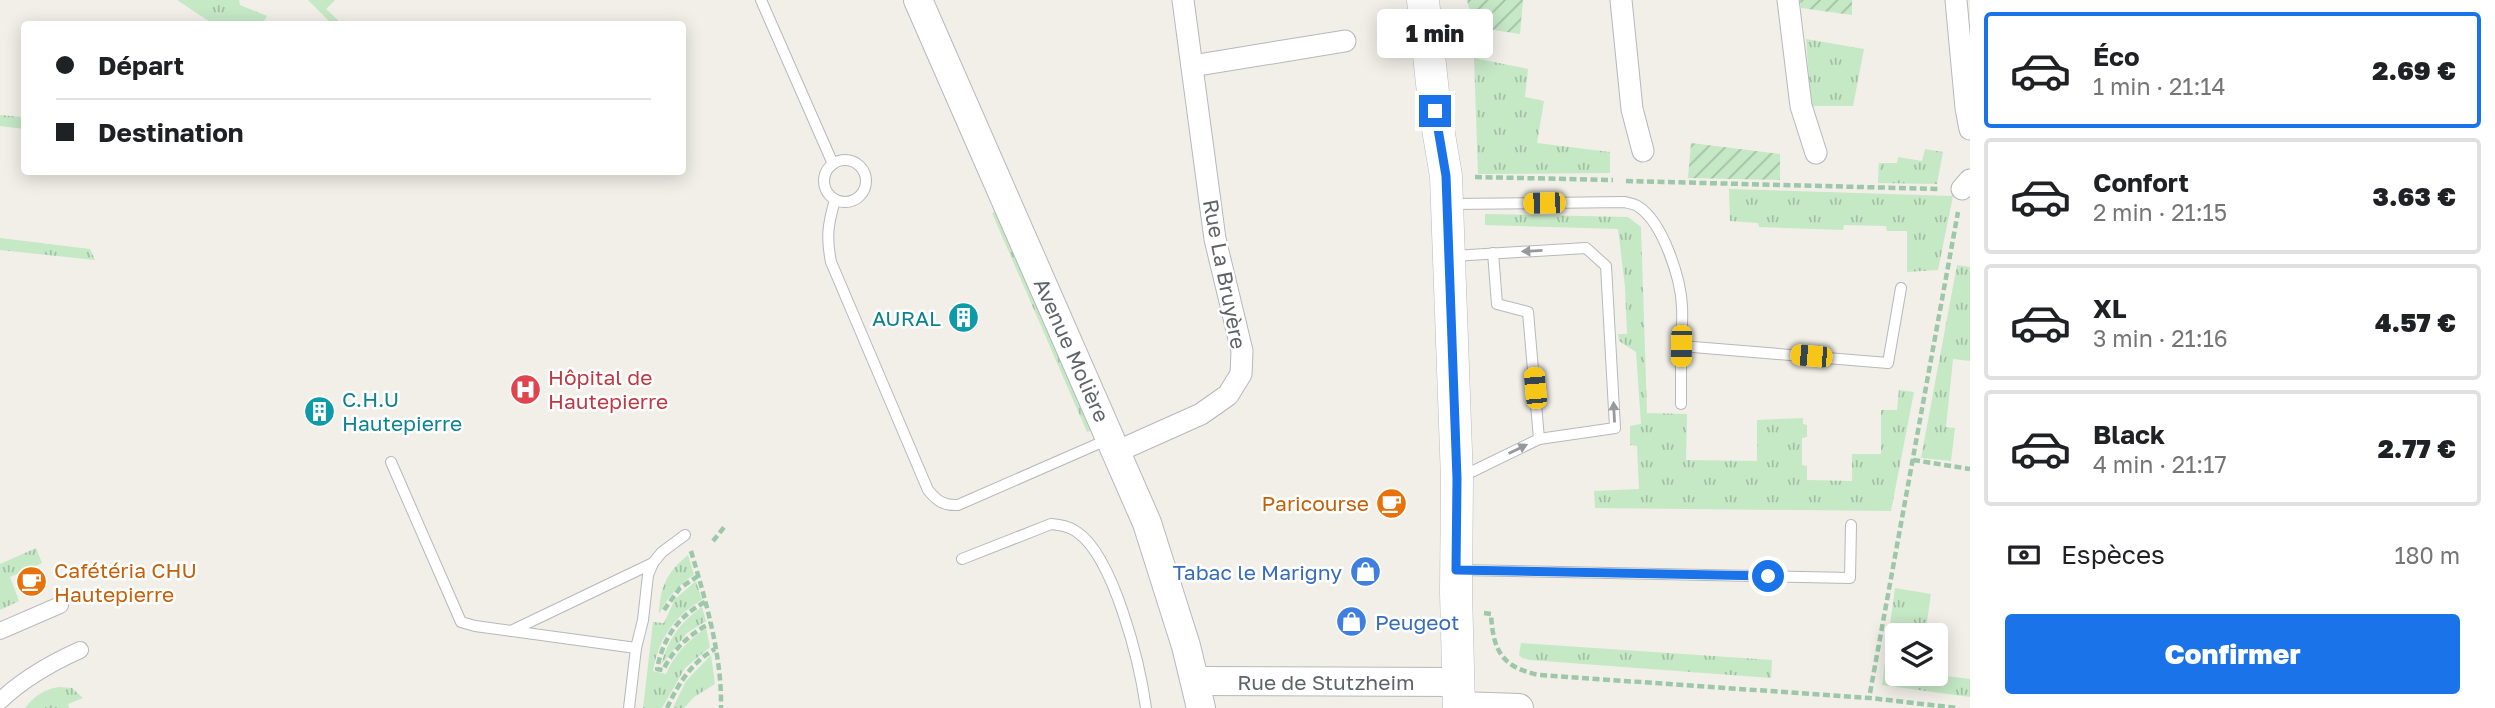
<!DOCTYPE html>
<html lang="fr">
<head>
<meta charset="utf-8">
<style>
  :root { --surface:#fff; --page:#f2f2f2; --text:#202124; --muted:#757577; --line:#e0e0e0; --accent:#1a73e8 }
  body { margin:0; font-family:"Golos Text",sans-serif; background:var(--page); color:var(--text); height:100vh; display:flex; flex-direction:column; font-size:26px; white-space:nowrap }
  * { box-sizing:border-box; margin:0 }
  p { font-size:23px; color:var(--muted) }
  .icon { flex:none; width:38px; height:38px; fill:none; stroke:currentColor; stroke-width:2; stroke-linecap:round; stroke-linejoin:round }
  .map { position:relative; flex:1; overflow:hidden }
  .side { display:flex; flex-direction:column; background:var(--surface); width:525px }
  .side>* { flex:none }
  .hud { position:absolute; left:21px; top:21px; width:665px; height:154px; border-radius:7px; box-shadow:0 4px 18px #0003; display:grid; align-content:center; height:154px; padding:0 35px; background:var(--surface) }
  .buttons { position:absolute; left:1885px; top:623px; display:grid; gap:14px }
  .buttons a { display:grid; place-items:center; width:63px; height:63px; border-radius:7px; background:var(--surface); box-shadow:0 4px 18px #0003; font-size:35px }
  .end { position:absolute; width:32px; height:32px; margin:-16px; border:9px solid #1a73e8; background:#fff; box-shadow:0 0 0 4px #fff }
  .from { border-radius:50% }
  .bubble { position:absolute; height:49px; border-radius:7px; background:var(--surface); box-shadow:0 4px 18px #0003; font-size:23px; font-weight:800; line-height:49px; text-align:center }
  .car { position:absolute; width:21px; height:42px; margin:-21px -10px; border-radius:9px; box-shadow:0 0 5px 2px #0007; background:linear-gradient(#f5c518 24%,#345 0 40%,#f5c518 0 76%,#345 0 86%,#f5c518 0) }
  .hud b { display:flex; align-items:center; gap:24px; height:66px; font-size:26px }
  .hud b+b { border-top:2px solid var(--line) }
  .hud i { width:18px; height:18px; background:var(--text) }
  ul { padding:12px 0 0; list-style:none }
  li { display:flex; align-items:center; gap:21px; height:116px; margin:0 14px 10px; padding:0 21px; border:4px solid var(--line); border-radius:7px }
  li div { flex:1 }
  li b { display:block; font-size:26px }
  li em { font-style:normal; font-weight:800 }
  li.on { border-color:var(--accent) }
  li>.icon { width:63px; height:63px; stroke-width:1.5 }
  .pay { display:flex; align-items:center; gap:18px; height:77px; padding:0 35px; font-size:26px }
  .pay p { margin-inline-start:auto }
  .button { display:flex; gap:14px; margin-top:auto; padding:14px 35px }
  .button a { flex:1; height:80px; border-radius:7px; background:var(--accent); color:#fff; font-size:28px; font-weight:800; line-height:80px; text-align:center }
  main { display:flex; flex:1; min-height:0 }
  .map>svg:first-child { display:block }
  .grass { fill:url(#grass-tufts) }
  .garden { fill:url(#garden-furrows) }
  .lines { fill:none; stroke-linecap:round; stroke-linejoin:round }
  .service-casing { stroke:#b5b8bc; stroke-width:12 }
  .pedestrian-casing { stroke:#b5b8bc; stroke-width:18 }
  .minor-casing { stroke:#b5b8bc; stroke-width:23 }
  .tertiary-casing { stroke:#b5b8bc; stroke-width:30 }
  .secondary-casing { stroke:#b6babf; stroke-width:33 }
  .path { stroke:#9cc7a9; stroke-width:4.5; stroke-dasharray:7 3.5; stroke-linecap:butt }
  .service { stroke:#fff; stroke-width:10 }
  .pedestrian { stroke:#fff; stroke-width:16 }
  .minor { stroke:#fff; stroke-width:21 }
  .tertiary { stroke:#fff; stroke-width:28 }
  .secondary { stroke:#fff; stroke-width:32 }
  .oneway { fill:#979a9d }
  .route { stroke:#1a73e8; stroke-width:9 }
  .labels { text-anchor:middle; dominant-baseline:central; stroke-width:5; stroke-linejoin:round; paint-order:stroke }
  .street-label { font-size:21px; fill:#5f6368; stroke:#fff }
  .culture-label { font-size:21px; fill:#0d838f; stroke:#fff; text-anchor:end }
  .health-label { font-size:21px; fill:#be3a42; stroke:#fff; text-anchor:start }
  .food-label { font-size:21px; fill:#c56008; stroke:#fff; text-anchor:end }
  .shop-label { font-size:21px; fill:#366cbe; stroke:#fff; text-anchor:end }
</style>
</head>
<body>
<main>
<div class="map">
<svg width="1970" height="708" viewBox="0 0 1970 708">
  <defs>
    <pattern id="grass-tufts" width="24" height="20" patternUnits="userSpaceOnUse" patternTransform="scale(1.75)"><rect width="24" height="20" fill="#c5e8c5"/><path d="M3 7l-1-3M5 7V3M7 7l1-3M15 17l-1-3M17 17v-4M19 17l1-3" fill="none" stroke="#a3c0a4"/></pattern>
    <pattern id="garden-furrows" width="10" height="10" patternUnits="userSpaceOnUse" patternTransform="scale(1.75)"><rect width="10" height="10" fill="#c5e8c5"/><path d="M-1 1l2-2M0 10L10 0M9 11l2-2" fill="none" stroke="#a3c0a4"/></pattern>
  </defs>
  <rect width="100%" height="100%" fill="#f1efe8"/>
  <g class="grass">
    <path d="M177,0H239L240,5L267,16L262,24H213Z"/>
    <path d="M308,0H335L326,9L340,22L332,24Z"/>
    <path d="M1806,39L1864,49L1853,106H1811Z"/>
    <path d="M1474,58L1528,69L1525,97L1544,101L1537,143L1610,152V173L1478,174Z"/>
    <path d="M0,115L22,117L24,129L0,126Z"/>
    <path d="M1925,149L1943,152L1937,184L1878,183L1879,163H1897L1898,157L1922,161Z"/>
    <path d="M1729,189L1953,196L1938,270L1907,272V231H1887L1886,226L1844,225L1843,230L1759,227L1758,223L1730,221Z"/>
    <path d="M997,211L1092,430L1087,432L992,213Z"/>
    <path d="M1485,214L1628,217L1641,227L1647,413L1687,414L1686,460L1757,461V420L1803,418V424L1807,425V437L1802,438V465L1807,466V480L1852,481V454H1881V410H1897L1899,390L1914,392L1891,511L1595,508L1594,491L1639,489L1637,446L1630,445V426L1641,424L1636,352L1619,341L1618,334H1627L1625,287L1618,229L1485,225Z"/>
    <path d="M0,238L90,249L95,260L0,250Z"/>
    <path d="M1957,265L1970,267V361L1953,359L1946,427L1955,428L1951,461L1921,458Z"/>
    <path d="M36,548L42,563L10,577L19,601L0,610V564Z"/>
    <path d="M688,555L694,575C678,585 668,597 659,614C660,587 667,572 688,555Z"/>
    <path d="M696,581L702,600C673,617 659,639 653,671L666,674C674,654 689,640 706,628L710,647L685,668L662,708H643L653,622L664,623L675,599Z"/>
    <path d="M1895,588L1931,594L1925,635H1897V674H1930L1970,679V697L1882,685Z"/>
    <path d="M702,607L706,621L687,633L661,665C668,640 680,622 702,607Z"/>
    <path d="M1521,643L1772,660L1771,678L1530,660L1522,658L1519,655Z"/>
    <path d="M711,655L715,684L694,697L684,708H673L686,681Z"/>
    <path d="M59,687L72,688L83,698L68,704L69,708H25C34,696 45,689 59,687Z"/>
  </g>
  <g class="garden">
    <path d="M1467,0H1523L1520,34L1474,27Z"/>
    <path d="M1800,0H1852V15L1801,8Z"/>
    <path d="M1691,143L1780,154V180L1688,178Z"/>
  </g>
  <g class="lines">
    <defs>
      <g id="service">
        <path d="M761,0L833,164"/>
        <circle cx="845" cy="181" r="21"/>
        <path d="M835,200C828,224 826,237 831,262L928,490C937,501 944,506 958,505L1109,439"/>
        <path d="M1451,204L1624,202C1629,203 1635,204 1639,207C1663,223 1681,279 1682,307C1683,320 1681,333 1681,346L1888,363L1901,288"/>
        <path d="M1453,256L1586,248L1606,266L1615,428L1539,439"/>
        <path d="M1681,404V346"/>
        <path d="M391,462L461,622L475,626L636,648L629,708"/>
        <path d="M1461,477L1539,439L1528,312L1497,304L1493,253"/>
        <path d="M962,559L1051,524C1060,525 1069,526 1077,532C1114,557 1140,664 1146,708"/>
        <path d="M1459,570L1850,578L1851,525"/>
        <path d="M511,631L653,563"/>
        <path d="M636,648L643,620L648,575L653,563L662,552L685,535"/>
      </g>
      <g id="pedestrian">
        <path d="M0,631L60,605"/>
        <path d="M0,701C23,679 51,663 80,650"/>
      </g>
      <g id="minor">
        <path d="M1621,0L1632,109L1643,151"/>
        <path d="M1788,0L1801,106L1816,153"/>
        <path d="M1956,0L1966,108L1970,129"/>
        <path d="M1192,66L1345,41"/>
        <path d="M1962,189L1970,180"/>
        <path d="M1116,452L1201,414L1228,395L1241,374L1242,351L1215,239L1183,0"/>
      </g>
      <g id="tertiary">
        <path d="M918,0L1147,523L1186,646L1201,708"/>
        <path d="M1195,681L1458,682"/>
        <path d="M1459,706L1519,708"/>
      </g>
      <path id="secondary" d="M1423,0L1435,111L1446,176L1457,479L1456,592L1459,708"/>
    </defs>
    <use href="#service" class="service-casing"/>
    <use href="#pedestrian" class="pedestrian-casing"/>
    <use href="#minor" class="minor-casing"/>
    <use href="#tertiary" class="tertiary-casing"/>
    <use href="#secondary" class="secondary-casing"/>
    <g class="path">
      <path d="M1475,177L1613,180"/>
      <path d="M1626,181L1939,189"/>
      <path d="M1913,460L1970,469"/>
      <path d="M713,541L725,526"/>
      <path d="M691,551C706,602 722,655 721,708"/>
      <path d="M705,602C677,617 663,639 657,669L663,670C674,649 689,634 711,623"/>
      <path d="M664,610L680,588L698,576"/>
      <path d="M1484,613L1491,614C1493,650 1501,667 1539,675L1870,698L1957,708"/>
      <path d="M1870,693L1958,212"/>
      <path d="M667,708C678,684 692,662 715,649"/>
    </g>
    <use href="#service" class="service"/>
    <use href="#pedestrian" class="pedestrian"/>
    <use href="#minor" class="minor"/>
    <use href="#tertiary" class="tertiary"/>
    <use href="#secondary" class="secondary"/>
  </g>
  <defs><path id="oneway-solid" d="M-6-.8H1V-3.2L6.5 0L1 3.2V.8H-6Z" transform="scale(1.75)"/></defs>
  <g class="oneway">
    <use href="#oneway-solid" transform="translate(1532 251) rotate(177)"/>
    <use href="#oneway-solid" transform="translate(1614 412) rotate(-93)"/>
    <use href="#oneway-solid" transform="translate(1518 449) rotate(-26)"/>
  </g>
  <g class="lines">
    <path class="route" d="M1435,111L1446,176L1457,479L1456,570L1768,576"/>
  </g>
  <defs>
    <symbol id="building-disc" viewBox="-11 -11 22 22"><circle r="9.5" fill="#0f9aa8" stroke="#fff"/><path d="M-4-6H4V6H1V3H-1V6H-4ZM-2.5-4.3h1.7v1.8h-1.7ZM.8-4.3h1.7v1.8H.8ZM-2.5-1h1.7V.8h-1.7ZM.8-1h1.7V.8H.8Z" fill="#fff"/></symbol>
    <symbol id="hospital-disc" viewBox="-11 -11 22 22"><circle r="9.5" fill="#e0444e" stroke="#fff"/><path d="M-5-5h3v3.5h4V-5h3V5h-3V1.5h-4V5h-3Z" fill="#fff"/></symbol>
    <symbol id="cafe-disc" viewBox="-11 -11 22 22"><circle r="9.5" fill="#e8710a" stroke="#fff"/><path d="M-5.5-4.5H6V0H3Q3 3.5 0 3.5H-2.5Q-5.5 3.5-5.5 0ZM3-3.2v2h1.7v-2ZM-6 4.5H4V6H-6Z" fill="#fff"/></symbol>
    <symbol id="shop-disc" viewBox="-11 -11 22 22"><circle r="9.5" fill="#3f7fe0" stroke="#fff"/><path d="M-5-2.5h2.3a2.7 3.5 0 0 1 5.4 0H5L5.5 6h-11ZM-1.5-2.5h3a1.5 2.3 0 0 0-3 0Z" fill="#fff"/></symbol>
  </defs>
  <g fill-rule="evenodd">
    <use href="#building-disc" x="946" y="300" width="35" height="35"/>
    <use href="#hospital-disc" x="508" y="372" width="35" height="35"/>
    <use href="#building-disc" x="302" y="394" width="35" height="35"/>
    <use href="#cafe-disc" x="1374" y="486" width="35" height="35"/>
    <use href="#shop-disc" x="1348" y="554" width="35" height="35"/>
    <use href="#cafe-disc" x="14" y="564" width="35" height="35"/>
    <use href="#shop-disc" x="1334" y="604" width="35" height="35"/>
  </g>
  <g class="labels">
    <g class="street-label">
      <text transform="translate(1225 274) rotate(79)">Rue La Bruyère</text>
      <text transform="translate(1072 350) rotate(66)">Avenue Molière</text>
      <text x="1326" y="682">Rue de Stutzheim</text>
    </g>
    <g class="culture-label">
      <text x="941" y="318">AURAL</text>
      <text x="342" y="399" text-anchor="start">C.H.U<tspan x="342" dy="24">Hautepierre</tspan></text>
    </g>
    <g class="health-label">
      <text x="548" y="377">Hôpital de<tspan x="548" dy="24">Hautepierre</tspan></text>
    </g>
    <g class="food-label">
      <text x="1369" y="503">Paricourse</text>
      <text x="54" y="570" text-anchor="start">Cafétéria CHU<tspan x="54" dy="24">Hautepierre</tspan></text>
    </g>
    <g class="shop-label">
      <text x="1342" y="572">Tabac le Marigny</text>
      <text x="1375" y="622" text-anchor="start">Peugeot</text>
    </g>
  </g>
</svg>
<div class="buttons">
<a><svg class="icon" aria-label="layers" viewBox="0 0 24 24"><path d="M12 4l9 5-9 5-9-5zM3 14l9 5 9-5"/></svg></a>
</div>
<i class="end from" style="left:1768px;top:576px"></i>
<i class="end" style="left:1435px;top:111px"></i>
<div class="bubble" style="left:1377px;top:9px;width:116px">1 min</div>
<i class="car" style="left:1544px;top:203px;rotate:269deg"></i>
<i class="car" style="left:1681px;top:346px;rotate:181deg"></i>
<i class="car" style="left:1811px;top:356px;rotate:275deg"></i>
<i class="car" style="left:1535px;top:388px;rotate:355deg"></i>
<div class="hud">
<b><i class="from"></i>Départ</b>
<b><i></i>Destination</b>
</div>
</div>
<section class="side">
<ul>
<li class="on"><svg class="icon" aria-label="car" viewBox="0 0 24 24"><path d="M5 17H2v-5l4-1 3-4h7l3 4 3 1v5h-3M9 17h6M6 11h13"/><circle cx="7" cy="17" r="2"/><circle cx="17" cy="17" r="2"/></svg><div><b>Éco</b><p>1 min · 21:14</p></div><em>2.69 €</em></li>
<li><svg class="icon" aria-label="car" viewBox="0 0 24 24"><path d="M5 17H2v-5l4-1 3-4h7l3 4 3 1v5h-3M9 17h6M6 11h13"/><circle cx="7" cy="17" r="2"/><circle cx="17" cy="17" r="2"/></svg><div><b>Confort</b><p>2 min · 21:15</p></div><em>3.63 €</em></li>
<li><svg class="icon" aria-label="car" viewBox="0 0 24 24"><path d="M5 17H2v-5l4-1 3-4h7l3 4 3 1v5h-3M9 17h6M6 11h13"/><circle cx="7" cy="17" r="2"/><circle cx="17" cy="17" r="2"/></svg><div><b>XL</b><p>3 min · 21:16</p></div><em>4.57 €</em></li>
<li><svg class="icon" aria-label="car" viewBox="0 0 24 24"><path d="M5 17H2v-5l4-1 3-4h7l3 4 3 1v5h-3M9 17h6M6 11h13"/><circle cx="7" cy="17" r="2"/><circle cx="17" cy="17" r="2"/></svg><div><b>Black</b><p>4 min · 21:17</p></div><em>2.77 €</em></li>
</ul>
<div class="pay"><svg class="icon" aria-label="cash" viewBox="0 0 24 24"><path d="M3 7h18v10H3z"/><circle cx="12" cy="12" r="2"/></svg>Espèces<p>180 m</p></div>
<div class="button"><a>Confirmer</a></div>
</section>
</main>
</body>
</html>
